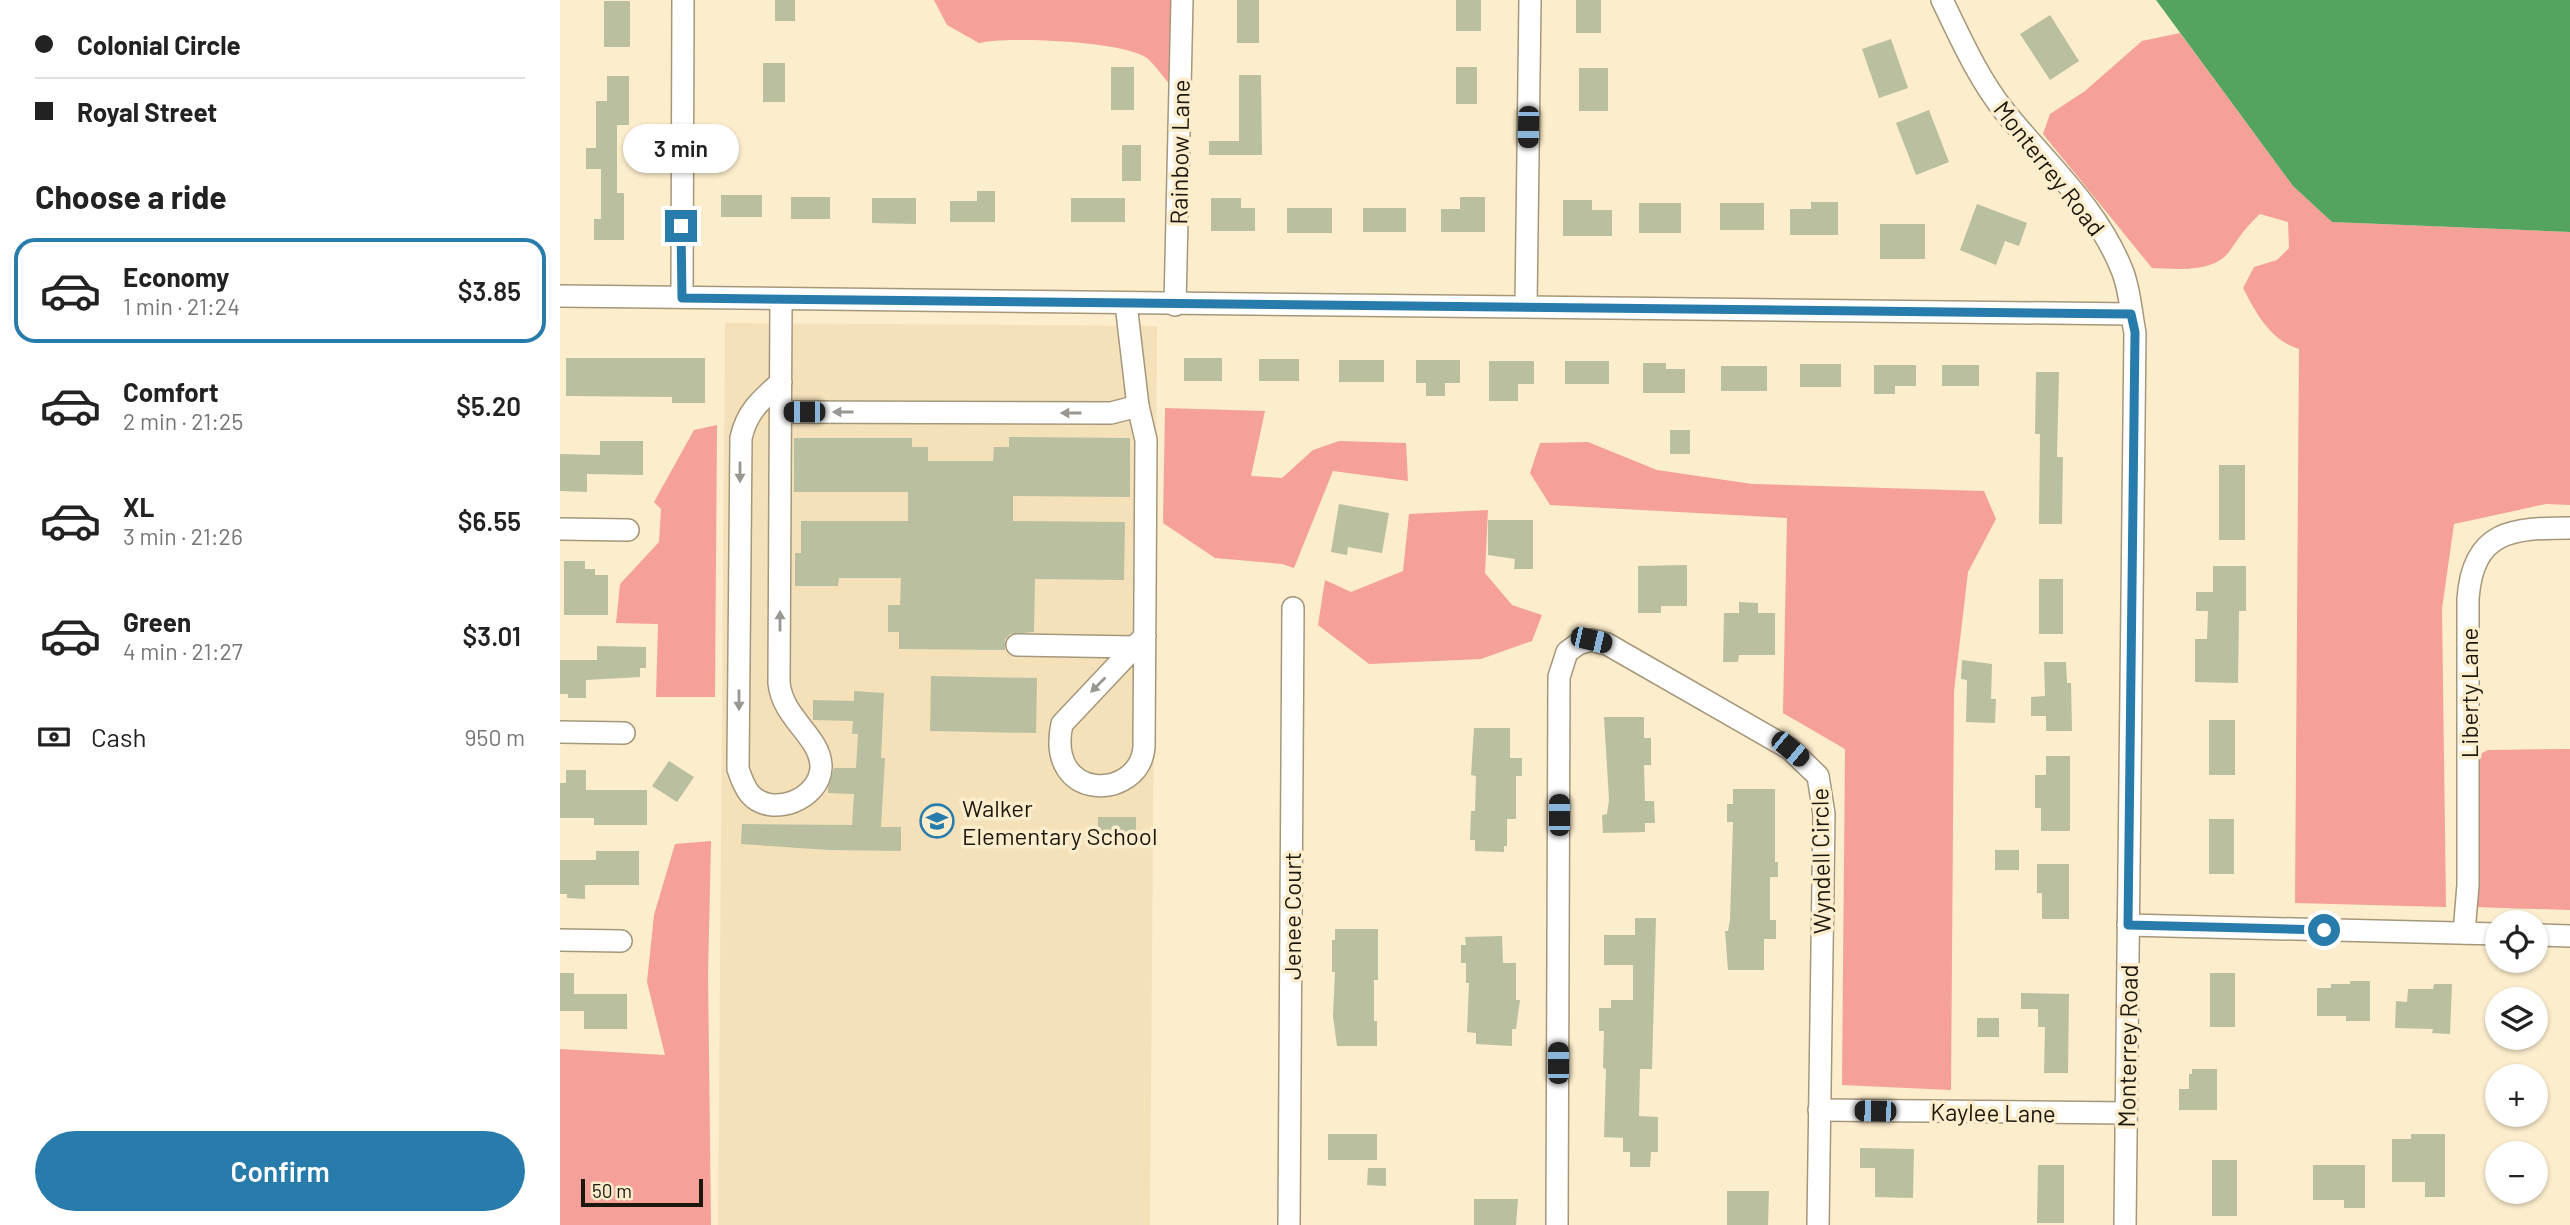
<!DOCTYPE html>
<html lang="en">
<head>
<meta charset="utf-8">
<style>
  :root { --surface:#fff; --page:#f6f6f6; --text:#222; --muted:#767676; --line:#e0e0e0; --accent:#287cac }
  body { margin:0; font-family:Barlow,sans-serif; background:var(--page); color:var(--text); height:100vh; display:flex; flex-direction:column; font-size:26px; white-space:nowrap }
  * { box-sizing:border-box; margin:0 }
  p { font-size:23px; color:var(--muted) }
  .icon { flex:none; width:38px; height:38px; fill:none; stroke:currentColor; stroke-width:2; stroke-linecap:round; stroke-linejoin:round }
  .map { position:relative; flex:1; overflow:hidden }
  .drawer { display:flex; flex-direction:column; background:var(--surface); width:560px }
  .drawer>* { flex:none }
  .banner { display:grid; align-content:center; height:154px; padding:0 35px; background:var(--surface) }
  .fabs { position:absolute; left:1925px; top:910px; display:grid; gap:14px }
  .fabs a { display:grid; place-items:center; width:63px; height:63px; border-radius:50%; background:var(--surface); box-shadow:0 2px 5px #0004; font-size:35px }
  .scale { position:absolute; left:21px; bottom:18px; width:122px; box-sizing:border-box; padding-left:7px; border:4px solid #1d180d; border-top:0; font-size:19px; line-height:24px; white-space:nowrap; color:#1d180d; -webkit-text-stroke:5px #fcedcd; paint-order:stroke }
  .end { position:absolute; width:32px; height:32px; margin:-16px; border:9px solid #287cac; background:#fff; box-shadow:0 0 0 4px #fff }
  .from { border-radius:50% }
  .bubble { position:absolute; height:49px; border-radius:24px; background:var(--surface); box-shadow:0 2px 5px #0004; font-size:23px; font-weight:600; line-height:49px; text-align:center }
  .car { position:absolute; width:21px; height:42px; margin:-21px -10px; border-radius:9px; box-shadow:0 0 5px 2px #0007; background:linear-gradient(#222 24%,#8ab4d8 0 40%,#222 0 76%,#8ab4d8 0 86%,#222 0) }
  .banner b { display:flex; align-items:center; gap:24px; height:66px; font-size:26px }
  .banner b+b { border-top:2px solid var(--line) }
  .banner i { width:18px; height:18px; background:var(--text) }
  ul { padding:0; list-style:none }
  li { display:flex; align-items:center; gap:21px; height:105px; margin:0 14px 10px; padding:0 21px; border:4px solid transparent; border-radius:21px }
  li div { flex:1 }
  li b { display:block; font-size:26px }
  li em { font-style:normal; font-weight:600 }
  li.active { border-color:var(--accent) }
  li>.icon { width:63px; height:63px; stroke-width:1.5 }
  h2 { padding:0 35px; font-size:32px; line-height:84px }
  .pay { display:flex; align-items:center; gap:18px; height:77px; padding:0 35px; font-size:26px }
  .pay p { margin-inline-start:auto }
  .primary-button { display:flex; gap:14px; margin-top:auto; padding:14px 35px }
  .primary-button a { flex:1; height:80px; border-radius:42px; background:var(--accent); color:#fff; font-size:28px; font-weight:600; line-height:80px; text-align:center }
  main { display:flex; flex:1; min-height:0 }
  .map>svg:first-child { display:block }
  .built { fill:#f4e1ba }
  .forest { fill:#f5a099 }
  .water { fill:#54a45f }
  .building { fill:#b9bf9f }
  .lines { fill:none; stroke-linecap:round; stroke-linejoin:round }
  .minor-casing { stroke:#a5977a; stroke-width:24 }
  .minor { stroke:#fff; stroke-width:21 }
  .oneway { fill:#999792 }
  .route { stroke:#287cac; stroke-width:9 }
  .labels { text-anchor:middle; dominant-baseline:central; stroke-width:7; stroke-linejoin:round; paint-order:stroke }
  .street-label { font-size:24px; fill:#1d180d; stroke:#fcedcd }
  .poi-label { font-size:24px; fill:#1d180d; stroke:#fcedcd; text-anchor:start }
</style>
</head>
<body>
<main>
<section class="drawer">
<div class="banner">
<b><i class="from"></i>Colonial Circle</b>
<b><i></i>Royal Street</b>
</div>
<h2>Choose a ride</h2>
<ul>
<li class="active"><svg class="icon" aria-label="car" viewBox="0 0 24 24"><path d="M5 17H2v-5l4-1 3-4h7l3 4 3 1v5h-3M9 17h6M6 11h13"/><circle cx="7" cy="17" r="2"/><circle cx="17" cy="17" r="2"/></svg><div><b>Economy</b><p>1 min · 21:24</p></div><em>$3.85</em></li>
<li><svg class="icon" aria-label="car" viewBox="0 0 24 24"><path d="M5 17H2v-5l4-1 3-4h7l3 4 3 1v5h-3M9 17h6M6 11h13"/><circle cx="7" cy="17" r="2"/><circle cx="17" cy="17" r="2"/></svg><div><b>Comfort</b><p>2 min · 21:25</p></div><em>$5.20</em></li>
<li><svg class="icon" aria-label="car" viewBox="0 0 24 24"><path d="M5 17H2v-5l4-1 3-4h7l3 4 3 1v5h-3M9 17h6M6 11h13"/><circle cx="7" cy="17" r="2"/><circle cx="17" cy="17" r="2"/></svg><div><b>XL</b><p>3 min · 21:26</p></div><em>$6.55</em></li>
<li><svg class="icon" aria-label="car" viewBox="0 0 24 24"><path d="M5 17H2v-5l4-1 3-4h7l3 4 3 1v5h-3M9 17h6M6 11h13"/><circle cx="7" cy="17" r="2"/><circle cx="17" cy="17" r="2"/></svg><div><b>Green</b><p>4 min · 21:27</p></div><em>$3.01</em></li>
</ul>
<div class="pay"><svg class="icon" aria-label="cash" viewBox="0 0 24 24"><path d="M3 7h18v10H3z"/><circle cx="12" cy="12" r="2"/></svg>Cash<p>950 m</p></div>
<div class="primary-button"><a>Confirm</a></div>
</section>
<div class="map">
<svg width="2010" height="1225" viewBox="0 0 2010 1225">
  <rect width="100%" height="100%" fill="#fcedcd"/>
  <path class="built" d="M165,323L597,326L590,1225H158Z"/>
  <g class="forest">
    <path d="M374,0H614L612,87C604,78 596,66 587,58C564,41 448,36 419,43L387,25Z"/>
    <path d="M1620,33L1733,186L1772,222L2010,232V505L1986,504L1894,524L1882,609L1886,907L1735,903L1739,349C1710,340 1696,313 1683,288L1694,267L1717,260L1729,248L1728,222L1700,214C1684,229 1681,235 1669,252C1653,273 1615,269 1592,268L1483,134L1490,114L1525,91L1582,41Z"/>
    <path d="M605,408L705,411L691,476L722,478L753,450L779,441L846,443L848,481L773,471L734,568L722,564L655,558L603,523Z"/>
    <path d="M157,425L155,697H96L98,624L56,623L60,584L99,542L101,509L94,502L134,430Z"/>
    <path d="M1028,442L1097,470L1192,484L1424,491L1436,519L1408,572L1394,691L1391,1090L1282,1085L1285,749L1223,713L1227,518L990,505L970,473L980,443Z"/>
    <path d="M928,510L925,573L952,605L982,615L972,641L921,659L809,664L758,625L765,580L791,592L843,571L849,514Z"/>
    <path d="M2010,749V910L1914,907L1916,756L1928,750Z"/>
    <path d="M151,841L148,974L151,1225H0V1049L105,1055L87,982L94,915L115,844Z"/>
  </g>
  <path class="water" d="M1596,0H2010V232L1772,222L1733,186Z"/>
  <g class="building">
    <rect x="215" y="0" width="20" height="21"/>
    <rect x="677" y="0" width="22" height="43"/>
    <rect x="896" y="0" width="25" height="31"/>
    <rect x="1016" y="0" width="25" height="33"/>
    <rect x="44" y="1" width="26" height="46"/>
    <path d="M1490,15L1519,61L1490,80L1460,34Z"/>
    <path d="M1331,39L1348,88L1319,98L1302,49Z"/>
    <rect x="203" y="63" width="22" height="39"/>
    <rect x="551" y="67" width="23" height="43"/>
    <rect x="896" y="67" width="21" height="37"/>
    <rect x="1019" y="68" width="29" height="43"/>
    <path d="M679,75H701L702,155H649V141H679Z"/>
    <path d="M47,76H69V125H57V193H64V240H34V219H41V169H26V148H36V101H47Z"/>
    <path d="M1369,110L1389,162L1356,175L1336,123Z"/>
    <rect x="562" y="145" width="19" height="36"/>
    <path d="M417,191H435V222H390V201H417Z"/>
    <rect x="161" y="195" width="41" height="22"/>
    <rect x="231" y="197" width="39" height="22"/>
    <path d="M900,197H925V232H881V209H900Z"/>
    <path d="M312,198H356V224L312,223Z"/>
    <rect x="511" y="198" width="54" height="24"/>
    <path d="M651,198H681V208H695V231H651Z"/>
    <path d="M1003,200H1032V210H1052V236H1003Z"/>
    <path d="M1251,202H1278V235H1230V209H1251Z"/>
    <rect x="1079" y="203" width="42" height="30"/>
    <rect x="1160" y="203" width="44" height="27"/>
    <path d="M1417,204L1467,223L1459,246L1445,241L1436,265L1400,250Z"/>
    <rect x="727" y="208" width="45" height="25"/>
    <rect x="803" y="208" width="43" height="24"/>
    <rect x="1320" y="224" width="45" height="35"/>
    <path d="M6,358H145V403H112V397L6,396Z"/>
    <rect x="624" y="358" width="38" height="23"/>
    <rect x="699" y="359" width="40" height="22"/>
    <rect x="779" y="360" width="45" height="22"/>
    <path d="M856,360H900V383H885V396H866V383H856Z"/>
    <path d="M929,361H974V384H958V401H929Z"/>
    <rect x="1005" y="361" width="44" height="23"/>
    <path d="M1083,363H1106V369H1125V393H1083Z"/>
    <rect x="1240" y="364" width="41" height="23"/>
    <path d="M1314,365H1356V386H1335V394H1314Z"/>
    <rect x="1382" y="365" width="37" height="21"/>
    <rect x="1161" y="366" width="46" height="25"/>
    <path d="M1476,372H1499L1497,457H1503L1502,524H1479L1480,434H1475Z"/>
    <rect x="1110" y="430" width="20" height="24"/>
    <path d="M449,437L570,438V497L453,496V521L565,522L564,580L475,579L474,632L450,634L445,639V650L339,649V632H328V605H340L341,578H279L278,586H235V553H241V521H348V492H234V438H352V447H368V461H433L434,447H449Z"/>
    <path d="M40,441H83V475L27,474V492L0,491V454L40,455Z"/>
    <rect x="1659" y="465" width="26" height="75"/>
    <path d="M779,504L829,513L822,553L788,547L787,555L771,552Z"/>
    <path d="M928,520H973V569H954L955,559L928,555Z"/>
    <path d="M4,561H25V569H35V575H48V615H4Z"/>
    <path d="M1127,565V606H1101V613H1078V566Z"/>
    <path d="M1653,566H1686V611H1679L1678,683L1635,682V639H1647L1648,611H1636V592H1653Z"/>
    <rect x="1479" y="579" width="24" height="55"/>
    <path d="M1179,602L1198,603V613H1215V655H1179L1178,662H1163L1164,613H1179Z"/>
    <path d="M37,646L86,647V668H80V677L26,680V698H8V694H0V660H37Z"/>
    <path d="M1402,660L1432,664L1431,699H1436L1435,723L1406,722L1407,680L1401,679Z"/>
    <path d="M1484,662H1506L1507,683H1511L1512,731H1486V716H1471V697L1485,696Z"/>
    <path d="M371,676L477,678L476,733L370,731Z"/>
    <path d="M294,691L324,693L321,758H325L321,827H341V851L269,850L181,844L182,824L292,825L294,794L268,793V788L274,768H296L298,734H292L293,721L253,720V700L294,701Z"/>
    <path d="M1044,717H1084V738H1091V765H1084L1085,801H1094L1095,823H1085V832L1043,833L1042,815L1047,814L1049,800Z"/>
    <rect x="1649" y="720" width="26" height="55"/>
    <path d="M914,728H950V758H962V776H956V819H947V846H944V852L915,851V840H910L911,811H915L916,776L911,775Z"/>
    <path d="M1486,756H1510V831H1481V808H1475V775H1486Z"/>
    <path d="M109,761L134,777L117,802L92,786Z"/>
    <path d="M6,770H26V790H87V825H34V818H0V783H6Z"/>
    <path d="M1173,789H1215V862H1218V877H1210V920H1216V939H1204V970H1168L1165,931H1168L1170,920L1173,822H1167V804H1173Z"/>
    <rect x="538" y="817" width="38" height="16"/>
    <rect x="1649" y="819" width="25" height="55"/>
    <rect x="1435" y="850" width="24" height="20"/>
    <path d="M36,851H79V885H25V899L7,898V894H0V860H36Z"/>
    <path d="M1477,864H1509V919H1482V893H1477Z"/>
    <path d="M1075,918H1096L1092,1069H1080L1079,1116L1098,1117V1152H1091L1090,1167H1070V1152H1063V1138L1044,1137L1046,1069L1043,1068L1044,1031H1039V1008H1051V1000H1073V965H1044V935H1075Z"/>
    <path d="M775,929H818V980H814V1021H817V1046H777L773,1016L775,972H772V940H775Z"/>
    <path d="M942,936L943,963H956V1000H960L956,1029H952V1046L916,1044V1033L907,1032L909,983H906V963H901V945H906L905,937Z"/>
    <path d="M0,973H14V994H67V1029H24V1011H0Z"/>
    <rect x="1650" y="973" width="25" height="54"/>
    <path d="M1790,981H1810V1021H1786V1016H1757V988H1771V984H1790Z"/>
    <path d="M1874,984H1892L1890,1034L1872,1033L1873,1029L1835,1028L1836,1001L1847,1002L1848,989H1873Z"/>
    <path d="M1461,993L1509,994L1508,1073H1484L1485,1027H1478V1009H1461Z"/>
    <rect x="1417" y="1018" width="22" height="19"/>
    <path d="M1632,1069H1657V1110H1619V1089H1629V1074H1632Z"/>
    <rect x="768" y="1134" width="49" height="26"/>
    <path d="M1851,1134H1885V1197H1865V1182H1832V1139H1851Z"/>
    <path d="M1300,1148L1354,1149L1353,1198L1315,1197V1168H1300Z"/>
    <rect x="1652" y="1160" width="25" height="56"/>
    <path d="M1478,1165H1504V1223H1477Z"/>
    <path d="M1753,1165H1805V1208H1784V1200H1753Z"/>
    <path d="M808,1168H826V1186L807,1185Z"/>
    <path d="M1167,1191H1209L1208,1225H1167Z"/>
    <path d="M914,1199H958L956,1225H914Z"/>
  </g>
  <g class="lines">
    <defs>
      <g id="minor">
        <path d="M1382,0C1401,39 1418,78 1445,112C1486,163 1537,207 1562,270C1570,289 1571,313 1575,333L1565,1225"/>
        <path d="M0,296L1571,314"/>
        <path d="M122,297L123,0"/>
        <path d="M221,299L219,683C223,720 262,737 261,768C259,800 211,818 190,794C184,787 181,778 178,769L181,438C187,411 201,400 221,382"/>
        <path d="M566,304L578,406L586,440L584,747C580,801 485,803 502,724L585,636"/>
        <path d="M615,305L622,0"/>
        <path d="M966,306L970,0"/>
        <path d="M221,412L551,413L578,406"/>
        <path d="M0,529L68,530"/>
        <path d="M457,645L575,647"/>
        <path d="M0,732L64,733"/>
        <path d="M1568,925L1937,934"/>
        <path d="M1904,933L1908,885V599C1913,530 1952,528 2010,528"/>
        <path d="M1976,935L2010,936"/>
        <path d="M0,940L61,941"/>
        <path d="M1259,1110L1566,1113"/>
        <path d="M729,1225L733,608"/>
        <path d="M997,1225L999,677L1007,652L1018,644L1031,640L1047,644L1230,749L1258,776L1264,814L1258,1225"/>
      </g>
    </defs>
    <use href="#minor" class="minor-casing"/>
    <use href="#minor" class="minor"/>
  </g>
  <defs><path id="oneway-solid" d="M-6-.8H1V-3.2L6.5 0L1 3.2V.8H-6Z" transform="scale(1.75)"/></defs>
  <g class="oneway">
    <use href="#oneway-solid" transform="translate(283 412) rotate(-180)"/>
    <use href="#oneway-solid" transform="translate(511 413) rotate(-180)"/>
    <use href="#oneway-solid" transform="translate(180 472) rotate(90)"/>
    <use href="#oneway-solid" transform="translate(220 621) rotate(-90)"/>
    <use href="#oneway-solid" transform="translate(538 685) rotate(135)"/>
    <use href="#oneway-solid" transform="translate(179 700) rotate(90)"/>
  </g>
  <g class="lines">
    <path class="route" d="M121,226L122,298L1571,314L1575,332L1568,925L1764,930"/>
  </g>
  <defs>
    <symbol id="school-ring" viewBox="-11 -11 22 22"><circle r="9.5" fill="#fcedcd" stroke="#287cac" stroke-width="1.5"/><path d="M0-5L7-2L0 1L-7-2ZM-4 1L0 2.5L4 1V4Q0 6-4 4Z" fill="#287cac"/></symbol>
  </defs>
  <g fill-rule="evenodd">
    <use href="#school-ring" x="358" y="802" width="38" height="38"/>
  </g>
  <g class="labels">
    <g class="street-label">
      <text transform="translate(619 152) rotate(-89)">Rainbow Lane</text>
      <text transform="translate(1490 168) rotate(52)">Monterrey Road</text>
      <text transform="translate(1908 693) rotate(-90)">Liberty Lane</text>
      <text transform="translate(1260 861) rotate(-91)">Wyndell Circle</text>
      <text transform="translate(731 916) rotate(-90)">Jenee Court</text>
      <text transform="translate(1567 1046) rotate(-89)">Monterrey Road</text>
      <text transform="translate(1433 1112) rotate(1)">Kaylee Lane</text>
    </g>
    <g class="poi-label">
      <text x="402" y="807">Walker<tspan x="402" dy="28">Elementary School</tspan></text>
    </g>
  </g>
</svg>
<div class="fabs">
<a><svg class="icon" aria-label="locate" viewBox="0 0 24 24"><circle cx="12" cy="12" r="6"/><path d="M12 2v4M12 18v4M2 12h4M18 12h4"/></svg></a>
<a><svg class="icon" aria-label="layers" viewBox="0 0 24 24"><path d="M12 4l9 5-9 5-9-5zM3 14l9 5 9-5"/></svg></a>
<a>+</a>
<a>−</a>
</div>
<div class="scale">50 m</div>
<i class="end from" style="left:1764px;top:930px"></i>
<i class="end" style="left:121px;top:226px"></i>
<div class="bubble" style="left:63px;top:124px;width:116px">3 min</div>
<i class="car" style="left:968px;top:127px;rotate:181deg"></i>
<i class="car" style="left:244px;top:412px;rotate:270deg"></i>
<i class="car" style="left:1031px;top:640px;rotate:103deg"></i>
<i class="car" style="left:1230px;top:749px;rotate:130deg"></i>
<i class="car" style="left:999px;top:815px;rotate:0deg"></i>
<i class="car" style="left:998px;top:1063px;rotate:0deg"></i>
<i class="car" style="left:1315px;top:1111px;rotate:271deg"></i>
</div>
</main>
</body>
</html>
